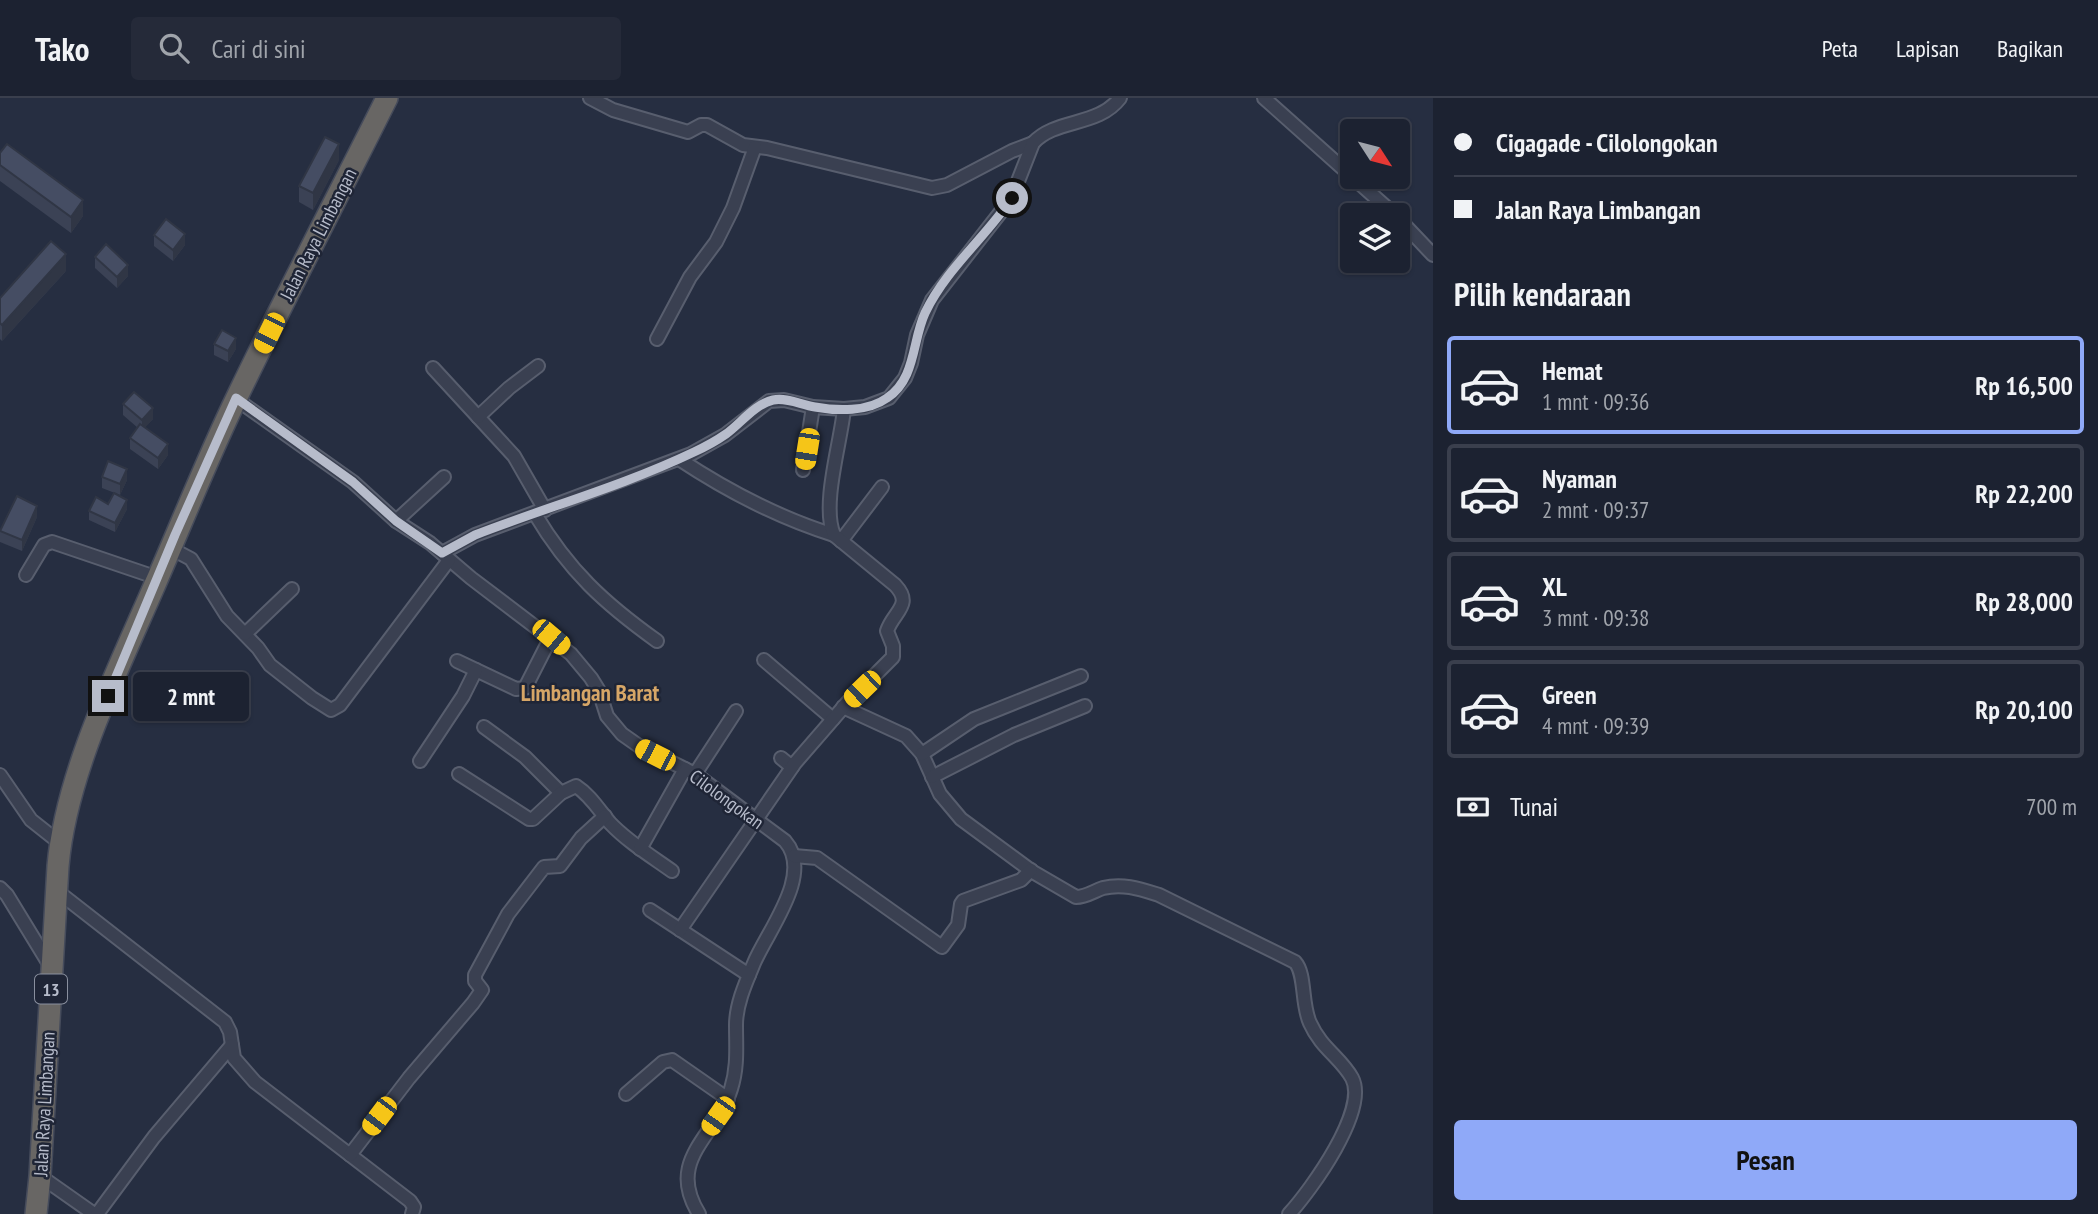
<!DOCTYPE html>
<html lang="id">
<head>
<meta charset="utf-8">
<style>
  :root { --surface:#1c2231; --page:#252a39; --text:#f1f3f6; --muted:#a0a4ab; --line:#3a3f4d; --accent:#8fa9f8 }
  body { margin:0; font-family:"PT Sans Narrow",sans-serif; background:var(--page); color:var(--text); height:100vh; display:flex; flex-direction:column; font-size:26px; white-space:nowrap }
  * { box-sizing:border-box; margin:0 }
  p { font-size:23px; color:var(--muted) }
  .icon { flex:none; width:38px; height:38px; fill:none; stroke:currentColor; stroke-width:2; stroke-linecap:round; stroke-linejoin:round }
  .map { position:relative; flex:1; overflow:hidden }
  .drawer { display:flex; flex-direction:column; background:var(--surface); width:665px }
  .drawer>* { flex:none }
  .banner { display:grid; align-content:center; height:154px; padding:0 21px; background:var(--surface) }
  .needle { width:46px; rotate:126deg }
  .tools { position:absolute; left:1340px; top:21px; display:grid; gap:14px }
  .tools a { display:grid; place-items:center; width:70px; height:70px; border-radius:7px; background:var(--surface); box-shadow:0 2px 5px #0004,0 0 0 2px var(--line); font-size:35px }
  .end { position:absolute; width:32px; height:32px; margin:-16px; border:9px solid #b7bccb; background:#111; box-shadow:0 0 0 4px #111 }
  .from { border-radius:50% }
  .bubble { position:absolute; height:49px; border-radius:7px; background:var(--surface); box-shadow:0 2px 5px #0004,0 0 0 2px var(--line); font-size:23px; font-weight:700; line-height:49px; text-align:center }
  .car { position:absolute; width:21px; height:42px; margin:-21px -10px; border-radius:9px; box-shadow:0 0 5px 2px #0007; background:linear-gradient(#f5c518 24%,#345 0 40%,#f5c518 0 76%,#345 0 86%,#f5c518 0) }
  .banner b { display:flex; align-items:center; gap:24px; height:66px; font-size:26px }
  .banner b+b { border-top:2px solid var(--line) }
  .banner i { width:18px; height:18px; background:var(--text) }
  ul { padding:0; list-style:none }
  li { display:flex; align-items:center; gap:21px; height:98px; margin:0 14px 10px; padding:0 7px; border:4px solid var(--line); border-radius:7px }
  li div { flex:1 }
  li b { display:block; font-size:26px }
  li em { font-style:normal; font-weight:700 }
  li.current { border-color:var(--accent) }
  li>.icon { width:63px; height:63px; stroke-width:1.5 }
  h2 { padding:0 21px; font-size:32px; line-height:84px }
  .pay { display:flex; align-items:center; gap:18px; height:77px; padding:0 21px; font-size:26px }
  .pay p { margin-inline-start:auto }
  .primary-button { display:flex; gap:14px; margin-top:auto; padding:14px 21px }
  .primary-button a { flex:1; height:80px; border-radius:7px; background:var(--accent); color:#111; font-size:28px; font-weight:700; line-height:80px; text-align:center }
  header { display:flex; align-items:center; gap:42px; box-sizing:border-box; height:98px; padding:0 35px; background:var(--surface); border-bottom:2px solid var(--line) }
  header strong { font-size:33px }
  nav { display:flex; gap:38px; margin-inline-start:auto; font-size:24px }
  .search { width:490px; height:63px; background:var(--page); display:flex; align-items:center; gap:18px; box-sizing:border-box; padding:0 24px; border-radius:7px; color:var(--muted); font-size:26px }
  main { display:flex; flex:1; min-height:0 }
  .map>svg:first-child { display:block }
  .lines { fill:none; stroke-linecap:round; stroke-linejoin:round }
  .minor-casing { stroke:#585e6e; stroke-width:16 }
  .trunk-casing { stroke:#454b5b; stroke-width:24 }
  .minor { stroke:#3a4051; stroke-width:12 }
  .trunk { stroke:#686664; stroke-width:21 }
  .wall { fill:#3b4255 }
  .shaded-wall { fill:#303645 }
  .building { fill:#454d63; stroke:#303645; stroke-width:2 }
  .route { stroke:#b7bccb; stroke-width:9 }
  .labels { text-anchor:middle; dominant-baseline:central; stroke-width:5; stroke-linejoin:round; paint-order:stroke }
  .shield { fill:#1f2536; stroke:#898f9e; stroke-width:2 }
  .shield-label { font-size:18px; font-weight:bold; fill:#b7bccb }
  .street-label { font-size:19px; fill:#b7bccb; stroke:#1f2536 }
  .quarter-label { font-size:23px; font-weight:bold; fill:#d6a667; stroke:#1f2536 }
</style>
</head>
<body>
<header>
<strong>Tako</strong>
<div class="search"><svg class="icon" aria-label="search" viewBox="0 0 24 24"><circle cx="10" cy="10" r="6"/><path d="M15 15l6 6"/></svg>Cari di sini</div>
<nav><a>Peta</a><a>Lapisan</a><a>Bagikan</a></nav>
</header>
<main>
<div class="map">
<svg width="1433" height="1116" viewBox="0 0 1433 1116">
  <rect width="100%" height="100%" fill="#262e41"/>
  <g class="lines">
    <defs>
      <g id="minor">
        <path d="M590,0L613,12L688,34L701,27H707L743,47L767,50L932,90L947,87L1012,53L1033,45"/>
        <path d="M1264,0L1395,117"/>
        <path d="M1398,120L1433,157"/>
        <path d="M657,241L690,179L716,144L733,110L755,49"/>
        <path d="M433,270L514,358L545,412"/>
        <path d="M236,301L353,384L396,423L430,445L471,480L571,556L591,580L599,593L607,618L622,636L639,648L695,676L785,743C814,776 768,832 754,865C746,884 736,906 736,927C736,949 738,969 731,991C716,1039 665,1061 699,1116"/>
        <path d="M478,319L509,290L538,268"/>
        <path d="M679,361C726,392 779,420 834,437"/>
        <path d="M803,372L813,309"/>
        <path d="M535,416C569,473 604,505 657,543"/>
        <path d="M396,423L444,379"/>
        <path d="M841,443L882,389"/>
        <path d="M170,450L191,461L227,518L258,550L270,567L312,600L331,612L340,607L449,462"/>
        <path d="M442,455L475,437L691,356L725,337L769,303L784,302L813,309L844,311L865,309L889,300L905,280L911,265L917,237L932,202L1011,101L1033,45C1056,20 1098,29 1120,0"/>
        <path d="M26,477L44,447L52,444L158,480"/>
        <path d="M245,536L292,491"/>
        <path d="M764,562L833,621"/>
        <path d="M457,563L516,591L525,590L551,539"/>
        <path d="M843,609L906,638L922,656L940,696L961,721L1033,774L1076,799C1086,799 1094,793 1103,790C1123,785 1140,791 1159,797L1295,864C1306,876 1301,906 1310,925C1321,950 1341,960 1352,980C1369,1012 1311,1092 1289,1116"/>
        <path d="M484,629L525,659L561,695"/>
        <path d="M922,656L974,621L1081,578"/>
        <path d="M781,660L792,669"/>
        <path d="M420,663L463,598L476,572"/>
        <path d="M459,676L529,721H533L561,695L576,688C590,697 599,712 610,725C628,744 651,758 672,773"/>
        <path d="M695,676L736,613"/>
        <path d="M0,677L31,722L60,745"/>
        <path d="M932,679L1014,637L1085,608"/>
        <path d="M640,751L685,671"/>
        <path d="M794,758L817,760L942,849L958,827L961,806L963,803L1021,782L1031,772"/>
        <path d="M0,790L7,797L51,869"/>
        <path d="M57,793L225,924L230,934L234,960L255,984L410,1103L414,1109L412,1116"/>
        <path d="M650,812L749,877"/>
        <path d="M680,832L795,665L847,605L893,559V548L887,533C893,514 914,507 895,487L834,437C821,407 841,344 844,311"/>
        <path d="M626,996L663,964L672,962L728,1001"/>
        <path d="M350,1057L409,980L473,905L482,892L475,883V877L508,816L544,769L560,768L581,740L605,718"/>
        <path d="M40,1078L94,1116"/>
        <path d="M97,1116L154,1039L232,947"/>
      </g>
      <path id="trunk" d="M36,1116L40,1078L58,768C66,674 119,570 156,484C183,422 208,359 237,299C285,199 337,100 387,0"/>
    </defs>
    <use href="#minor" class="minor-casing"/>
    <use href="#trunk" class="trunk-casing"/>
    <use href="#minor" class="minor"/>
    <use href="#trunk" class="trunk"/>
  </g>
  <g class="wall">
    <path d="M0,55L83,118L71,135L0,83Z"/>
    <path d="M339,62L313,112L299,104V88Z"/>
    <path d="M154,137L185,147L173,163L154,148Z"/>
    <path d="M95,159L128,178L117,190L95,170Z"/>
    <path d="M66,173L2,243L0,241V200Z"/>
    <path d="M214,246L236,251L228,264L214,257Z"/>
    <path d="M123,306L153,321L145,329L168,357L158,371L130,351V340L138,330L123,317Z"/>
    <path d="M102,379L127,382L120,397L102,390Z"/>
    <path d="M108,406L127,411L115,434L89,422V413Z"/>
    <path d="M37,419L22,453L0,444V433Z"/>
  </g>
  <g class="shaded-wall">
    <path d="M339,46V62L313,112V95Z"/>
    <path d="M83,102V118L71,135V119Z"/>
    <path d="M185,136V147L173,163V152Z"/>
    <path d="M66,156V173L2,243V227Z"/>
    <path d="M128,167V178L117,190V179Z"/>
    <path d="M236,240V251L228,264V253Z"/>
    <path d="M153,310V321L142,333V322Z"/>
    <path d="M168,346V357L158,371V360Z"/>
    <path d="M127,371V382L120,397V386Z"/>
    <path d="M127,402V411L115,434V425Z"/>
    <path d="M37,408V419L22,453V442Z"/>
  </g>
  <g class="building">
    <path d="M325,39L339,46L313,95L299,88Z"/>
    <path d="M7,46L83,102L71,119L0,67V55Z"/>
    <path d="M166,121L185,136L173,152L154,137Z"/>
    <path d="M51,143L66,156L2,227L0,225V200Z"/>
    <path d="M106,146L128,167L117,179L95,159Z"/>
    <path d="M222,232L236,240L228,253L214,246Z"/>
    <path d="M134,294L153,310L142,322L123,306Z"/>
    <path d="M140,326L168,346L158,360L130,340Z"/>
    <path d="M108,363L127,371L120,386L102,379Z"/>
    <path d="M114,395L127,402L115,425L89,413L96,399L108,406Z"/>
    <path d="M17,398L37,408L22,442L0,433Z"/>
  </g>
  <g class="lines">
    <path class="route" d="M108,598L175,437L236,300L353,384L396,423L442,455L475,437C547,409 623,388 694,354C705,349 716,343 726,336C740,326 755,306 773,302C787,299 801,307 815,309C837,313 868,314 887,300C916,281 912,243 925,215C946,171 985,140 1012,100"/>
  </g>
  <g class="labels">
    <rect class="shield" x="35" y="876.5" width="32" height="29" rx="5"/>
    <g class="shield-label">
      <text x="51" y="891">13</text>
    </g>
    <g class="street-label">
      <text transform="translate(318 136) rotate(-63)">Jalan Raya Limbangan</text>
      <text transform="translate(727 701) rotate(36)">Cilolongokan</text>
      <text transform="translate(44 1006) rotate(-87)">Jalan Raya Limbangan</text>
    </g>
    <g class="quarter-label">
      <text x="590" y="594">Limbangan Barat</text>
    </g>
  </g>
</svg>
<div class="tools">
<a><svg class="needle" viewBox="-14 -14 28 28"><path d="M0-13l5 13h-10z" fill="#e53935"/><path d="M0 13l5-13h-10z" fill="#a0a4ab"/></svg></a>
<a><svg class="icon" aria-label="layers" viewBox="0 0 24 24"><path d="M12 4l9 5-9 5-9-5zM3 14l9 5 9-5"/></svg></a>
</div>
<i class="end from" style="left:1012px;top:100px"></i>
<i class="end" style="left:108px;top:598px"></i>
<div class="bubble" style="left:133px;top:574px;width:116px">2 mnt</div>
<i class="car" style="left:269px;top:235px;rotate:206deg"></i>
<i class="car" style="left:807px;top:351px;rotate:189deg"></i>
<i class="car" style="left:551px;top:539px;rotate:130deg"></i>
<i class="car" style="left:862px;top:591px;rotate:226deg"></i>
<i class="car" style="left:655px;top:657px;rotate:297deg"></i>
<i class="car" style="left:379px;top:1018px;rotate:217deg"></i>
<i class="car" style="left:718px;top:1018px;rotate:215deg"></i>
</div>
<section class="drawer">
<div class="banner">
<b><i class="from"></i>Cigagade - Cilolongokan</b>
<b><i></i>Jalan Raya Limbangan</b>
</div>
<h2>Pilih kendaraan</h2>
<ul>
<li class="current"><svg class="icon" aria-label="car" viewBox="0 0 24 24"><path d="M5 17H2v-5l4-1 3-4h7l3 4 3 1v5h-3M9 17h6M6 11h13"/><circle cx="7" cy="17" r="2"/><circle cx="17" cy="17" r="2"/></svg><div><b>Hemat</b><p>1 mnt · 09:36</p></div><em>Rp 16,500</em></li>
<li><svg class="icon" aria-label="car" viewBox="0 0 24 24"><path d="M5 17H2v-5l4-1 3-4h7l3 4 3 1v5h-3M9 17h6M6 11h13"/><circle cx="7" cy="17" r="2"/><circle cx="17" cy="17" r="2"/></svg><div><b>Nyaman</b><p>2 mnt · 09:37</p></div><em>Rp 22,200</em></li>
<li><svg class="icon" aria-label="car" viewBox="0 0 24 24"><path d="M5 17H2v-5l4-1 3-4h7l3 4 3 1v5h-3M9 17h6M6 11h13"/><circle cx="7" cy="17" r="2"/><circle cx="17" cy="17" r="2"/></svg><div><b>XL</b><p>3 mnt · 09:38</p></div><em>Rp 28,000</em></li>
<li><svg class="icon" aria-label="car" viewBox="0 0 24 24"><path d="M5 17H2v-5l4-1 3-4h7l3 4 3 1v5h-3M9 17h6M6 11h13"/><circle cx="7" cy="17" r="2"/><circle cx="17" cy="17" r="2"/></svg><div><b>Green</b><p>4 mnt · 09:39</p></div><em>Rp 20,100</em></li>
</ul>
<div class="pay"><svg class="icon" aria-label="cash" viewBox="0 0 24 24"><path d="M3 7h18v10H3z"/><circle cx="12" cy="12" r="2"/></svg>Tunai<p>700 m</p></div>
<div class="primary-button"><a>Pesan</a></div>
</section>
</main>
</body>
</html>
